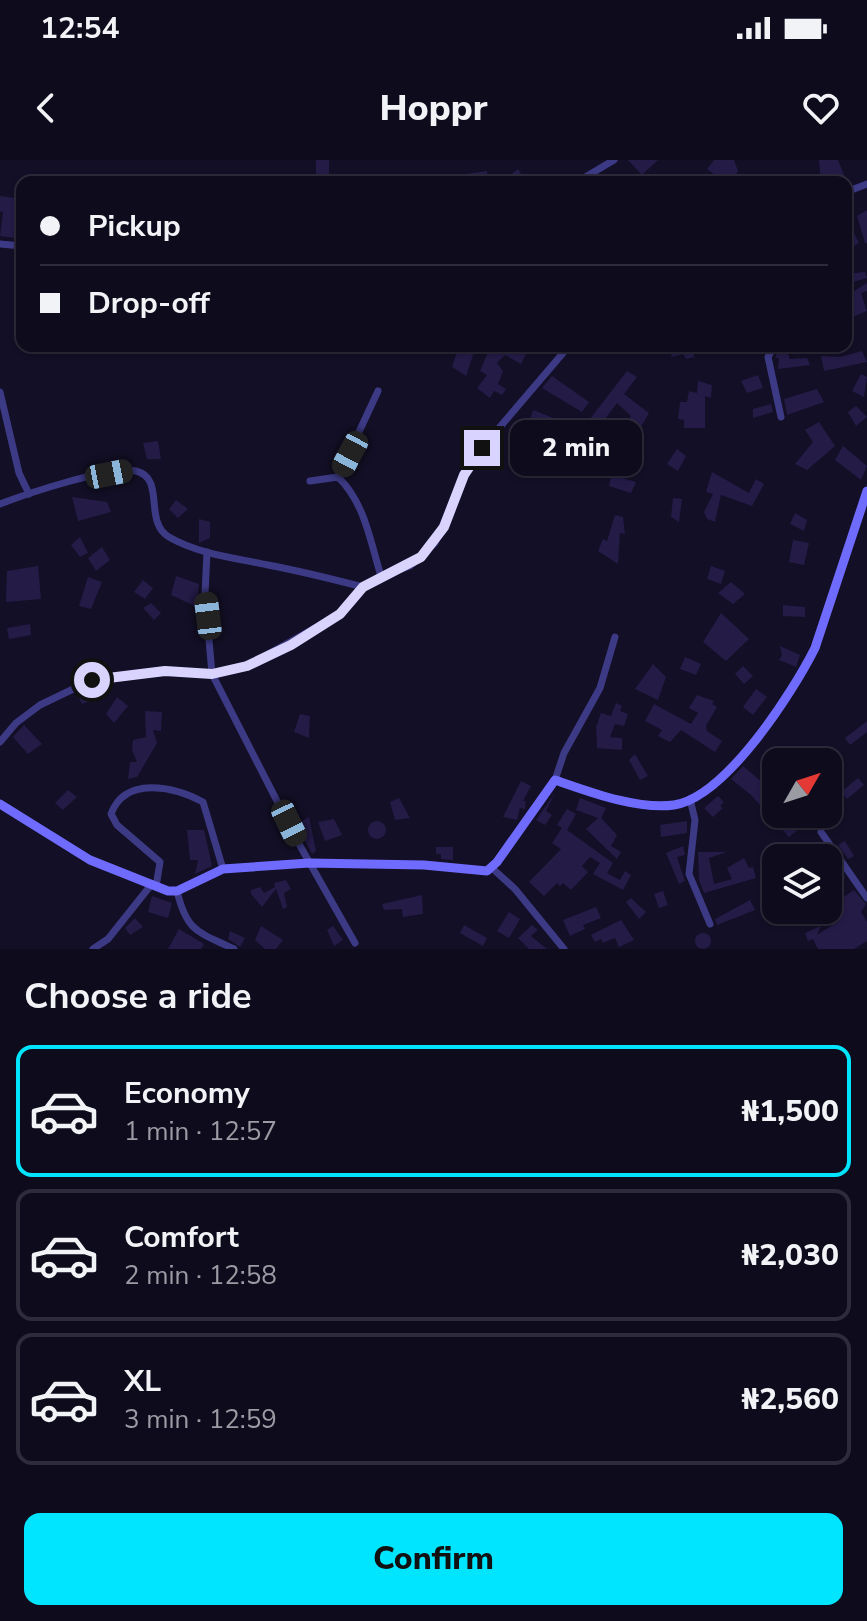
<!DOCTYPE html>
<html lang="en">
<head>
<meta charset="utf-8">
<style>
  :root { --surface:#0e0b1c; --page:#1c1929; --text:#f1f3f6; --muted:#9b9ba3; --line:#2e2b3b; --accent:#00e5ff }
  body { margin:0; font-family:"Nunito Sans",sans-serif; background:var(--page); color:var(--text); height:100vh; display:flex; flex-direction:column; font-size:30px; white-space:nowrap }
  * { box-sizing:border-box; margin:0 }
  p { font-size:26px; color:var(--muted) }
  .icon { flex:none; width:44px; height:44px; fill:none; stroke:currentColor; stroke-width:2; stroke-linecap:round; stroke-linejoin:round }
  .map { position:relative; height:789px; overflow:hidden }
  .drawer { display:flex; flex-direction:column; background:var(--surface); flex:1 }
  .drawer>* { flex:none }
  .banner { position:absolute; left:16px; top:16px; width:836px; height:176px; border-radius:16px; box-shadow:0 2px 6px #0004,0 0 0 2px var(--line); display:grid; align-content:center; height:176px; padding:0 24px; background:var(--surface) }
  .needle { width:52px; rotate:51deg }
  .fabs { position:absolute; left:762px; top:588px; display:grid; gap:16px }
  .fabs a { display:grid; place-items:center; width:80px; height:80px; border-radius:16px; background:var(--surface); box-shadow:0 2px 6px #0004,0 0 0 2px var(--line); font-size:40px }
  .end { position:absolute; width:36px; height:36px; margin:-18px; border:10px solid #d9d4ff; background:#111; box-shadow:0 0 0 4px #111 }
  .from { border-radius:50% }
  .bubble { position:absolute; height:56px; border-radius:16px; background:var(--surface); box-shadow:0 2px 6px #0004,0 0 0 2px var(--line); font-size:26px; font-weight:800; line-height:56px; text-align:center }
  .car { position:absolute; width:24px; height:48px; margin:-24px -12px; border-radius:10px; box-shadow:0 0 6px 2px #0007; background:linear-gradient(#222 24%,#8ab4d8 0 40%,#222 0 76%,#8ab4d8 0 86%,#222 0) }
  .banner b { display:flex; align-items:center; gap:28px; height:76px; font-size:30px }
  .banner b+b { border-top:2px solid var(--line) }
  .banner i { width:20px; height:20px; background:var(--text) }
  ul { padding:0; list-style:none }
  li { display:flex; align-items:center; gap:24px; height:132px; margin:0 16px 12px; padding:0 8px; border:4px solid var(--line); border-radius:16px }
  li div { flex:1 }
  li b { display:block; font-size:30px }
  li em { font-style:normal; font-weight:800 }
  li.current { border-color:var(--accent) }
  li>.icon { width:72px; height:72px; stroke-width:1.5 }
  h2 { padding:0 24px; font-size:36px; line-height:96px }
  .button { display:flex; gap:16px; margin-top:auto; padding:16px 24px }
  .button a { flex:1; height:92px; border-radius:16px; background:var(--accent); color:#111; font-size:32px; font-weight:800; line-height:92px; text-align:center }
  .status { display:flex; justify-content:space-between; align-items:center; height:56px; padding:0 40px; background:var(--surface); direction:ltr }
  .status svg { height:22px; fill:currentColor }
  header { display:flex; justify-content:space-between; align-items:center; height:104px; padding:0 24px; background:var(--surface); font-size:36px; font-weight:800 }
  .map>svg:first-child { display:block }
  .building { fill:#241b47 }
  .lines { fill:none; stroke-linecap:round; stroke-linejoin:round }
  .street { stroke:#3d3a85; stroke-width:7 }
  .secondary { stroke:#6f6bff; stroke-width:9 }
  .route { stroke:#d9d4ff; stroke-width:10 }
</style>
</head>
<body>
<div class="status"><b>12:54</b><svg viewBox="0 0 49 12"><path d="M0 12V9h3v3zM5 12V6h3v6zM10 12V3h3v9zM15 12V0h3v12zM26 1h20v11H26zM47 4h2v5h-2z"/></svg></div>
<header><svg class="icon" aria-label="back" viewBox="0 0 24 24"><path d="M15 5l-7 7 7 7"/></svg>Hoppr<svg class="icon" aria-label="heart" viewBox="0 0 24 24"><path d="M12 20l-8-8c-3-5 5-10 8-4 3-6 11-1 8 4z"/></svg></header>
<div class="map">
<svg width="867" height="789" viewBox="0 0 867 789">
  <rect width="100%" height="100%" fill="#130f26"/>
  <g class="building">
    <path d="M316,0H329V16L316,14Z"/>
    <path d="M628,0H658L642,15Z"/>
    <path d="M714,0H734L738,11L732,20L724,22L707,9Z"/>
    <path d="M819,0H838L847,22H821Z"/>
    <path d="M518,9L526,22H510V15Z"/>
    <path d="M487,11V22H467L466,14Z"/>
    <path d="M0,36L22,39V79L0,76L3,52L0,51Z"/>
    <path d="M867,50V83H865L857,56Z"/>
    <path d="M854,73L859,83L850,88L846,75Z"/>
    <path d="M865,112L867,118L846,124V114Z"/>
    <path d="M867,123V131L861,133L867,151L852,157L846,155V136Z"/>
    <path d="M459,186L474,192L466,216L452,207Z"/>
    <path d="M496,186H530L521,204L505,195L497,203L503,211L498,224L506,229L502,235L494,231L490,238L477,228L487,215L480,211L489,190L493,193Z"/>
    <path d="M668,186H693L694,197L686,199L683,194L672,197Z"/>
    <path d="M780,186H785L790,199L807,198L810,205L778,209L779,198H775Z"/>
    <path d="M862,191L867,202L824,211L821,196L840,197Z"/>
    <path d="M627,211L637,217L624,234L649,253L634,279L622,269L631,256L617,243L592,276L583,268Z"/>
    <path d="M861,214L867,217L864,237L852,231Z"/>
    <path d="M758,215L763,228L747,233L741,221Z"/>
    <path d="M552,216L589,242L582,252L542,228Z"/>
    <path d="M698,221L712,225L711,238L705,236V268H684V260L678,259L680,242H687L689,231L697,233Z"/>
    <path d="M817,229L824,242L787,255L784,239Z"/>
    <path d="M771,244L773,252L753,258V249Z"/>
    <path d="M856,246L867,257L856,266L848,252Z"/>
    <path d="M533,250L572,265L568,277L529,263Z"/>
    <path d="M819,262L835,286L807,310L795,304L813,282L805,270Z"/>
    <path d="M158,281L161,299H147L143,283Z"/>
    <path d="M592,284L627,287L623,318L636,322L631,333L609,326L612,309L588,305Z"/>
    <path d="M843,286L867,306L861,320L835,300Z"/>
    <path d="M677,289L686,296L678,311L667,304Z"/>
    <path d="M712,312L749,333L756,319L764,324L752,346L721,335L715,362L707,359L704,352L713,334L706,332Z"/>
    <path d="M72,337L107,342L111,352L78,361Z"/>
    <path d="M673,338L682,339L679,362L671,357Z"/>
    <path d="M176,340L188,349L178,358L169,349Z"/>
    <path d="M795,353L807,360L804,371L790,364Z"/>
    <path d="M615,355L623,357L625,374L620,373L618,404L598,391L603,379L607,381Z"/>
    <path d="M199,359L210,362V378L199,383Z"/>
    <path d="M80,377L88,393L80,397L71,385Z"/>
    <path d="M793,380L809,383L804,405L789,402Z"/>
    <path d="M102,387L110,400L96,411L88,398Z"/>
    <path d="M38,406L41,439L6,442L7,411Z"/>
    <path d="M711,406L725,411L721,424L707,419Z"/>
    <path d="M176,416L199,424L197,447L171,435Z"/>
    <path d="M88,417L102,422L91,449L79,446Z"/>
    <path d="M143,420L153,428L145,439L134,432Z"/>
    <path d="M731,422L745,434L733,444L718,433Z"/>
    <path d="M151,443L161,453L154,460L143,448Z"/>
    <path d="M783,445L805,447V457L783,456Z"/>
    <path d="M721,453L749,479L726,501L703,482Z"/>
    <path d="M30,464L31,475L9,479L7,468Z"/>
    <path d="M780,486L800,495L796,507L779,500L782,495Z"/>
    <path d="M685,497L701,504L696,515L680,509Z"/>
    <path d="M87,501L104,502L107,512L88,514Z"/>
    <path d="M653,504L666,517L658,540L635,529Z"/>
    <path d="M743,506L753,516L744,524L735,514Z"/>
    <path d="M92,527L98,538L82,544L77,534Z"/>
    <path d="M756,529L767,537L753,555L743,547Z"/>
    <path d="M697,535L714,541L712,544L717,547L706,566L707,571L722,581L715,592L681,570L670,582L658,576L662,570L645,561L654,544L691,564L698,553L689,548Z"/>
    <path d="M117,537L128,546L114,563L106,554Z"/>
    <path d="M616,543L622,546L620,551L628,554L624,566L615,564L610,577L622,578V590L597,588L596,567L601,553L611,556Z"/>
    <path d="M145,551L162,552L161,571L153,570L157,583L137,617L128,619L130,602H137L132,590L133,580L146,577Z"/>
    <path d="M300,554L310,556L309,578L294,572Z"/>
    <path d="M867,561V572L850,585L845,578Z"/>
    <path d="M24,565L42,584L28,594L13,577Z"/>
    <path d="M635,594L648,616L640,620L629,600Z"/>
    <path d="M743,606L776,634V661L782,656L790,664L797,658L803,665L789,677L751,635L731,619Z"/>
    <path d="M858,618L864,625L847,639L841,632Z"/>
    <path d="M521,621L531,626L523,641H526L525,649L520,648L517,660L503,657Z"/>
    <path d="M68,630L77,637L63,650L55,643Z"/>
    <path d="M555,633L546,651L552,655L545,665L536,660Z"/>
    <path d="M718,636L724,642L720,646L723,648L713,657L704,648Z"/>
    <path d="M399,638L410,658L395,660L390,642Z"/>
    <path d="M580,638L606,648L601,658L617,675L611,686L621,692L617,699L586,669L598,658L576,650Z"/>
    <path d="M567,649L576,654L567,670L613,703L607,713L620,720L625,711L631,715L623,730L593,714L600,703L590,697L582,706L588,712L571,730L563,723L560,726L557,723L544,736L529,722L561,689L552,683L562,668L557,665Z"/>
    <path d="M309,657L316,691L312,694L296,664Z"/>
    <path d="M334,659L342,675L325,681L318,662Z"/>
    <path d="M687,661V673L661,677L660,665Z"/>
    <circle cx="377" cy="670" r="9"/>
    <path d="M187,670H204L212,706L195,714L198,700H190Z"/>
    <path d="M845,681L854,696L848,699L838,685Z"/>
    <path d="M683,686L685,695L677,697L685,721L679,724L666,693Z"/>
    <path d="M436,687H453V700L441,699V694H436Z"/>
    <path d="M698,692H727L709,698L714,724L732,719L727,708L744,698L749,708L753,707L756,718L704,733L699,720Z"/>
    <path d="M828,693L845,717L828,746Z"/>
    <path d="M286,720L291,729L284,733L287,747L283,749L276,729L262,747L251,734V730L260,727L264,733L275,727L274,723Z"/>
    <path d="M854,730L866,744L861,752L867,762V781L854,789H818L813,779L808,781L805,773L821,766L817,775L839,761L829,747Z"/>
    <path d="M663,731L668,745L659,748L654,734Z"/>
    <path d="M422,735L423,754L403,757L402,749L384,750L382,744Z"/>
    <path d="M152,736L172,743L168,758L148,752Z"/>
    <path d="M631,738L646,752L639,759L626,742Z"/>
    <path d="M750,740L755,750L717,765L715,759Z"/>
    <path d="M774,745L776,758L767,759L765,746Z"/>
    <path d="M596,747L601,758L583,765L585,769L570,776L563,760Z"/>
    <path d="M802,750H827L821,765L800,760Z"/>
    <path d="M509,752L520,759L509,778L497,771Z"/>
    <path d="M135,758L143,767L130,775L125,768Z"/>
    <path d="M621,760L634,780L619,787L615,778L603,783L601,779L595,782L591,775Z"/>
    <path d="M464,765L487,778L483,786L460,773Z"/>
    <path d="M532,765L538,770L531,776L547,789H529L518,778Z"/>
    <path d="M261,766L283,780L276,789H265L255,780Z"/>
    <path d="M333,766L343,780L334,786L327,770Z"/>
    <path d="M179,769L204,784L201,789H168Z"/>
    <path d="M230,771L245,778L240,787L228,779Z"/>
    <circle cx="703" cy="781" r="8"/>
  </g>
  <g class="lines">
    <g class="street">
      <path d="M577,22L614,0"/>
      <path d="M846,32L867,24"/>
      <path d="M0,84L22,86"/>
      <path d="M774,186L768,197L781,257"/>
      <path d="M0,232L19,313L29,334"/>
      <path d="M338,317L378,231"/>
      <path d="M310,321L338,317C365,343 370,381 381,416"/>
      <path d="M0,344C26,334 112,305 136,311C166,318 143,362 169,377C198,394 235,398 268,405C300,411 332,419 363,427"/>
      <path d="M207,392L205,434L212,514L299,684L355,783"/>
      <path d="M0,582L16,563L40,545L92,520L165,511L212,514L247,506L340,454L363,427L381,416L410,406L435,383L464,315L482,288L569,186"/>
      <path d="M555,620L564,593L600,528L615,477"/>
      <path d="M690,639L695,660L689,714L710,764"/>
      <path d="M821,672L867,738"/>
      <path d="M492,708L515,729L564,789"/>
      <path d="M156,727L160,702L117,665L111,654C125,616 173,626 203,642L223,709"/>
      <path d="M177,731C187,773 199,772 234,789"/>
      <path d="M93,789L108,779L151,725"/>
    </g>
    <path class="secondary" d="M0,644L90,700L168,731H177L223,709L309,703L424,705L487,711L497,702L555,620C590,632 637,650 674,645C726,637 793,532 815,488L867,331"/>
  </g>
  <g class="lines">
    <path class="route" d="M92,520L165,511L212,514L247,506L291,485L340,454L363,427L421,397L444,367L464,315L482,288"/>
  </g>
</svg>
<div class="fabs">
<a><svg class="needle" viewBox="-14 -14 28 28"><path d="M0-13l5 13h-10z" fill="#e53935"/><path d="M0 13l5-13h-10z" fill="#9b9ba3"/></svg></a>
<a><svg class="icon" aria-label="layers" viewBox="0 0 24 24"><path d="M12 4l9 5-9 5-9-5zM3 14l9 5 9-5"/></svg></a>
</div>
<i class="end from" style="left:92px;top:520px"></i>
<i class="end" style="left:482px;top:288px"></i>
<div class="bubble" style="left:510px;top:260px;width:132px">2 min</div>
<i class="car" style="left:350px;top:294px;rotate:208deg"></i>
<i class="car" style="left:109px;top:314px;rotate:79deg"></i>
<i class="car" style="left:208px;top:456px;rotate:353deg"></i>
<i class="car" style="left:289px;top:663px;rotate:154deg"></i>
<div class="banner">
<b><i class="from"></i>Pickup</b>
<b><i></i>Drop-off</b>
</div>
</div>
<section class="drawer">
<h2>Choose a ride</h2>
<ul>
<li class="current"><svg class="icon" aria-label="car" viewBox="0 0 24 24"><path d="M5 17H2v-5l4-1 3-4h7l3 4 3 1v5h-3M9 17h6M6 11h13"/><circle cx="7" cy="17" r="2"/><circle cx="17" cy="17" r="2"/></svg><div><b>Economy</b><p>1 min · 12:57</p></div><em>₦1,500</em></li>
<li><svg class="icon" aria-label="car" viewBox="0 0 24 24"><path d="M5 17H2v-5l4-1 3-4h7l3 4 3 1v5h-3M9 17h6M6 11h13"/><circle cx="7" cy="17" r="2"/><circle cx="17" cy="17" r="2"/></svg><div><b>Comfort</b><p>2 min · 12:58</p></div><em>₦2,030</em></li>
<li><svg class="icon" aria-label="car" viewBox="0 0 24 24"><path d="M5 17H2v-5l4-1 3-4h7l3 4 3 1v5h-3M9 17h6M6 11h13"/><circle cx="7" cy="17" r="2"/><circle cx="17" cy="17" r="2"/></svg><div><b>XL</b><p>3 min · 12:59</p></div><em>₦2,560</em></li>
</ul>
<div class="button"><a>Confirm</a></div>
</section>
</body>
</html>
